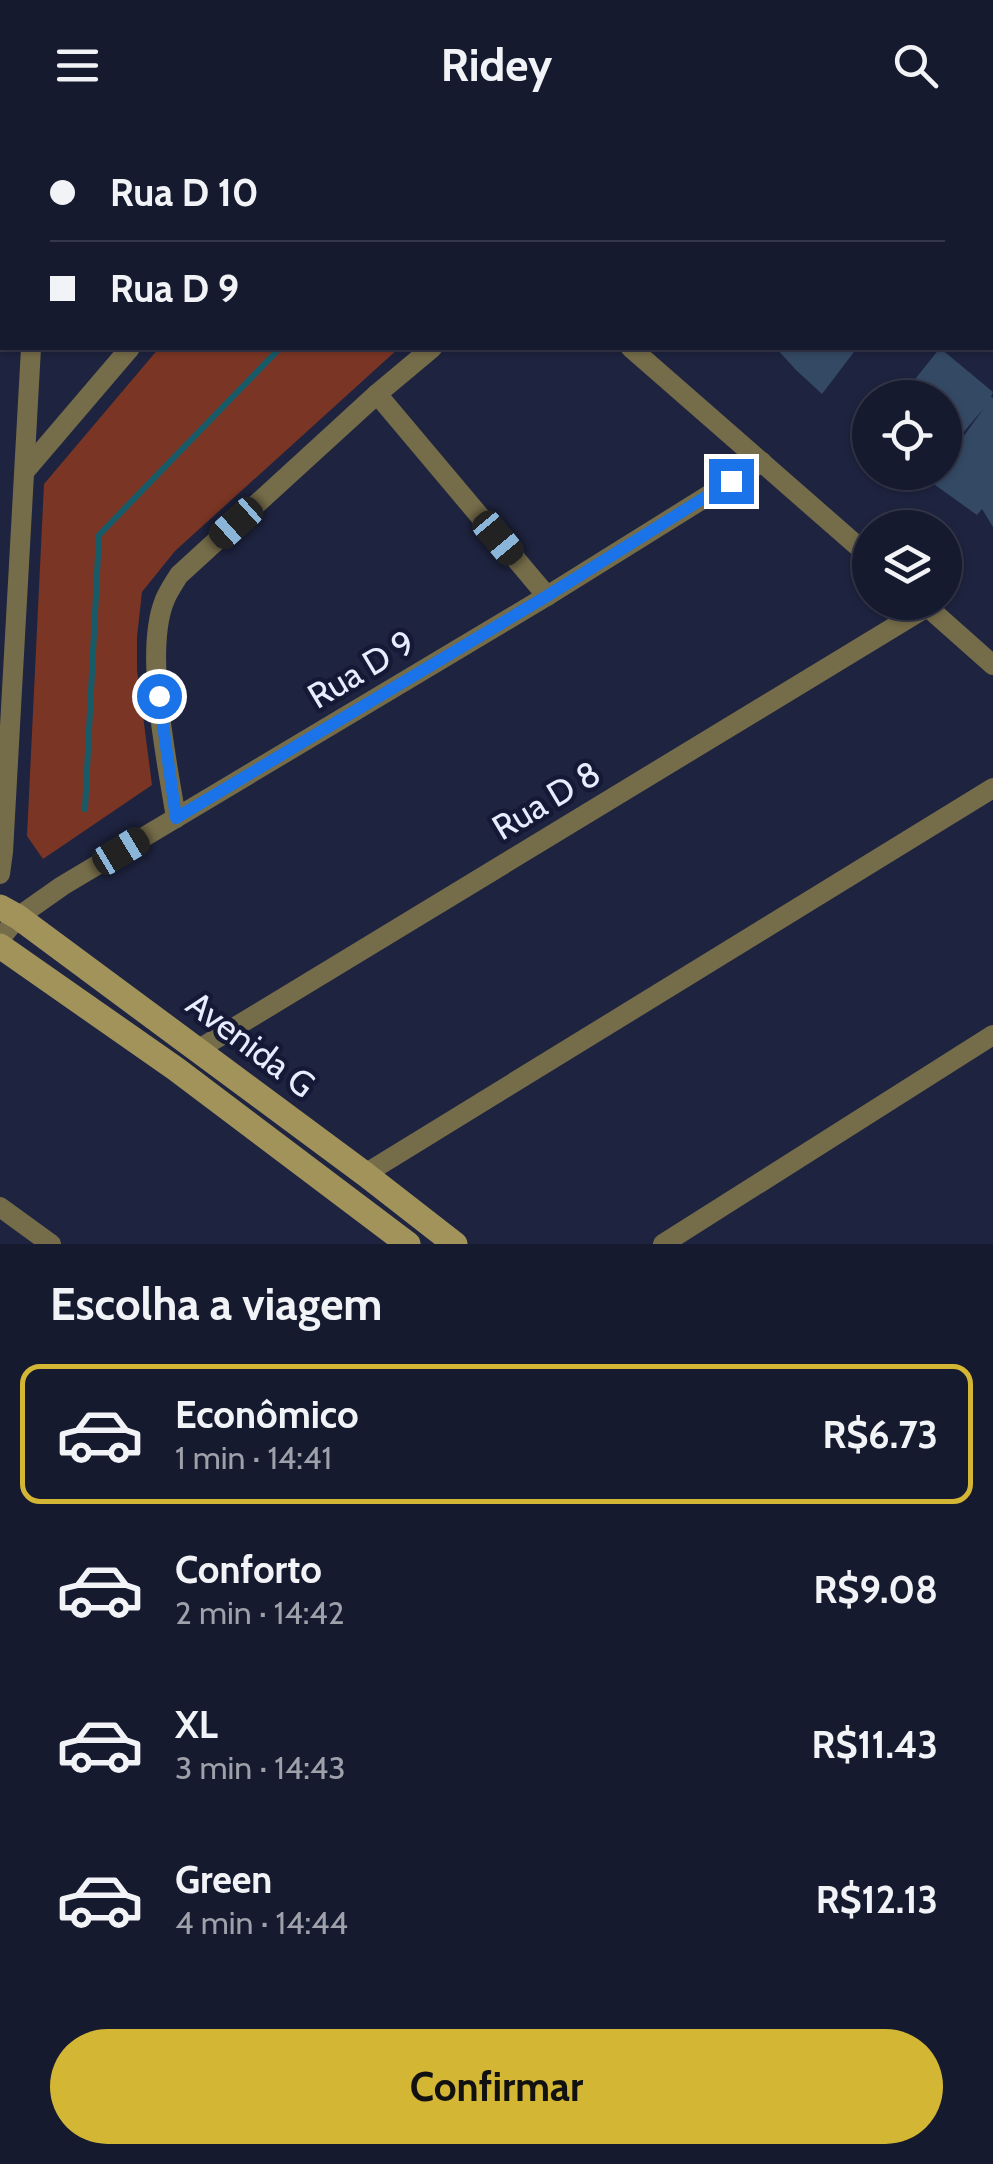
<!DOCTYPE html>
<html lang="pt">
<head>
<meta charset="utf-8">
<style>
  :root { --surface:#161a2f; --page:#1f2337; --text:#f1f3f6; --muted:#9ea1aa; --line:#35384b; --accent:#d4b635 }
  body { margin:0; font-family:Cabin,sans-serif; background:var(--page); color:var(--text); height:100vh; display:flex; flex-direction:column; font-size:38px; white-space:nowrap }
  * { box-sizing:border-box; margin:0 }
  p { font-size:32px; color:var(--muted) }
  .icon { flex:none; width:55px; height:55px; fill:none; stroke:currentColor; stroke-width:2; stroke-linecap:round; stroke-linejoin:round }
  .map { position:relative; height:1114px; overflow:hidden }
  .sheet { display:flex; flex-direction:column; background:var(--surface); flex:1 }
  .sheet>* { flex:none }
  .banner { position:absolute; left:0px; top:0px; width:995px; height:220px; box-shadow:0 2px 8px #0004,0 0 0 2px var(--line); display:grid; align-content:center; height:220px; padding:0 50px; background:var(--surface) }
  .tools { position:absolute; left:852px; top:250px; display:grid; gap:20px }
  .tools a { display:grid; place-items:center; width:110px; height:110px; border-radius:50%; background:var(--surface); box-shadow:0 2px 8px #0004,0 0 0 2px var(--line); font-size:50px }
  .end { position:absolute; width:45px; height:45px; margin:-22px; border:12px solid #1a73e8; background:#fff; box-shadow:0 0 0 5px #fff }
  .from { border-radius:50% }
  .car { position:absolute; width:30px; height:60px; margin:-30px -15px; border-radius:12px; box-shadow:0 0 8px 2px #0007; background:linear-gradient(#222 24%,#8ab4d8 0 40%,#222 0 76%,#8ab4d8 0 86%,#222 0) }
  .banner b { display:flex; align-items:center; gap:35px; height:95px; font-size:38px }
  .banner b+b { border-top:2px solid var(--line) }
  .banner i { width:25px; height:25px; background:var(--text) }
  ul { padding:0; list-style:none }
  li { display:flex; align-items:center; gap:30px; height:140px; margin:0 20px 15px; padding:0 30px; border:5px solid transparent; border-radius:20px }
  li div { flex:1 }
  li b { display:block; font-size:38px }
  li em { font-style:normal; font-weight:700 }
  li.current { border-color:var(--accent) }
  li>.icon { width:90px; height:90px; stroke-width:1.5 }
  h2 { padding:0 50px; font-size:45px; line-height:120px }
  .primary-button { display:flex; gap:20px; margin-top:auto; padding:20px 50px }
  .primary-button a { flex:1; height:115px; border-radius:60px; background:var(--accent); color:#111; font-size:40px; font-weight:700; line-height:115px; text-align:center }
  header { display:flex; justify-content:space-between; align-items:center; height:130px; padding:0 50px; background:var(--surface); font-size:45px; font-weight:700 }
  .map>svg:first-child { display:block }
  .green { fill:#7a3524 }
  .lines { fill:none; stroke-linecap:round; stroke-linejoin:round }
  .stream { stroke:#175a68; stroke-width:6 }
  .building { fill:#344964 }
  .street { stroke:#756c49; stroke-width:20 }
  .secondary { stroke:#a2935b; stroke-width:25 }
  .route { stroke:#1a73e8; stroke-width:12 }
  .labels { text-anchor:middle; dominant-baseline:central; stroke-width:9; stroke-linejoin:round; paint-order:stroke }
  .street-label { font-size:35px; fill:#e7ecff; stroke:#151935 }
</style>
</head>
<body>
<header><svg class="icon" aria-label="menu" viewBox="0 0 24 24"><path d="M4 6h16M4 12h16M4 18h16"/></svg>Ridey<svg class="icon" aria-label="search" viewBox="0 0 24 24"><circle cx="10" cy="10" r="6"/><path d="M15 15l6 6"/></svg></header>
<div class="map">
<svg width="993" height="1114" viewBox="0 0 993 1114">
  <rect width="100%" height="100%" fill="#1e233f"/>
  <g class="green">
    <path d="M367,0H650L647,2H365Z"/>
    <path d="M159,218H399L175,421L142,462L137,507V540L152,655L43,729L27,706L44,354Z"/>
  </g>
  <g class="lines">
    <g class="stream">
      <path d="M489,2L491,0"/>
      <path d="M85,679L99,405L280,218"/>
    </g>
  </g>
  <g class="building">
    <path d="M776,218H857L822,264L796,240Z"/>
    <path d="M940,218L993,262L991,267L993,268V397L982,379L977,385L931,352L938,342H945V332L984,278L945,324V268H900Z"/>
  </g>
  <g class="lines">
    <g class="street">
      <path d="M108,0L111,2"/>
      <path d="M349,2L352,0"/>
      <path d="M673,2L676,0"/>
      <path d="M0,125L2,127"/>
      <path d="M631,218L870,427"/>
      <path d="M377,264L547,466"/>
      <path d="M25,341L130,218"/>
      <path d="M922,472L993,535"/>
      <path d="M176,688C167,631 144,524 164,472C167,463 174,453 179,445L377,264L432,218"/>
      <path d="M0,744L3,722L31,218"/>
      <path d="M0,809L18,787L62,756L547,466L762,332"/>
      <path d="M199,919L927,477"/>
      <path d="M365,1044L993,658"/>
      <path d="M0,1077L51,1114"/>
      <path d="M663,1114L993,905"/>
    </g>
    <g class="secondary">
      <path d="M747,0L750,2"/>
      <path d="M792,0L794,2"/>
      <path d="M992,174H993"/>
      <path d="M992,209H993"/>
      <path d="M0,777L18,787L365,1044L455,1114"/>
      <path d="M0,816L176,939L408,1114"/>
    </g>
  </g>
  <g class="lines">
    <path class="route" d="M159,566L176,688L547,466L731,351"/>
  </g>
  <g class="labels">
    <g class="street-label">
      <text transform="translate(361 539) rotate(-31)">Rua D 9</text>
      <text transform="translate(546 670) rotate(-31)">Rua D 8</text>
      <text transform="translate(251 914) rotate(37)">Avenida G</text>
    </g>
  </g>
</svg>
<div class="tools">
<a><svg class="icon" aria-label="locate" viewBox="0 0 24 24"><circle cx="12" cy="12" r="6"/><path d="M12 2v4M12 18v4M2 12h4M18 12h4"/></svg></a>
<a><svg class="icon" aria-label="layers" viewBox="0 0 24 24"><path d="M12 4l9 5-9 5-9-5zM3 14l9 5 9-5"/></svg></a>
</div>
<i class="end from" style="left:159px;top:566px"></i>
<i class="end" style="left:731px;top:351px"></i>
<i class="car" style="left:236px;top:393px;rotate:228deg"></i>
<i class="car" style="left:498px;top:408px;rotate:140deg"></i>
<i class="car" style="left:121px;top:721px;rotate:59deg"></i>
<div class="banner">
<b><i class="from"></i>Rua D 10</b>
<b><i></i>Rua D 9</b>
</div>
</div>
<section class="sheet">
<h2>Escolha a viagem</h2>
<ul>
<li class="current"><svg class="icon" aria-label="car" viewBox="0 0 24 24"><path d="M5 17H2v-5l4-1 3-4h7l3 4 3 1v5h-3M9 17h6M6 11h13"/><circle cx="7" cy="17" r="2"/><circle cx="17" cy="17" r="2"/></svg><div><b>Econômico</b><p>1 min · 14:41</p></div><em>R$6.73</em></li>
<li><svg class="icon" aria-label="car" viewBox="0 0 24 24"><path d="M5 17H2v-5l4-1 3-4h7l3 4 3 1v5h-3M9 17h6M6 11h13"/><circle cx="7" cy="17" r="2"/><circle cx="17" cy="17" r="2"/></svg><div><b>Conforto</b><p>2 min · 14:42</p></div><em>R$9.08</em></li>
<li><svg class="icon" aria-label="car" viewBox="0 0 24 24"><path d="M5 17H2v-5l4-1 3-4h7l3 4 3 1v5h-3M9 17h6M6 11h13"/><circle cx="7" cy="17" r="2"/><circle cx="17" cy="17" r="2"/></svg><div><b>XL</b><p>3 min · 14:43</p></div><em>R$11.43</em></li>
<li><svg class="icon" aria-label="car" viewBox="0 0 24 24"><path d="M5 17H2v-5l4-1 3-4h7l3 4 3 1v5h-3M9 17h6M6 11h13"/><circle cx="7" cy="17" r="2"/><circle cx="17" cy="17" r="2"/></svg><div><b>Green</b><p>4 min · 14:44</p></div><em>R$12.13</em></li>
</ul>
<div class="primary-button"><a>Confirmar</a></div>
</section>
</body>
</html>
